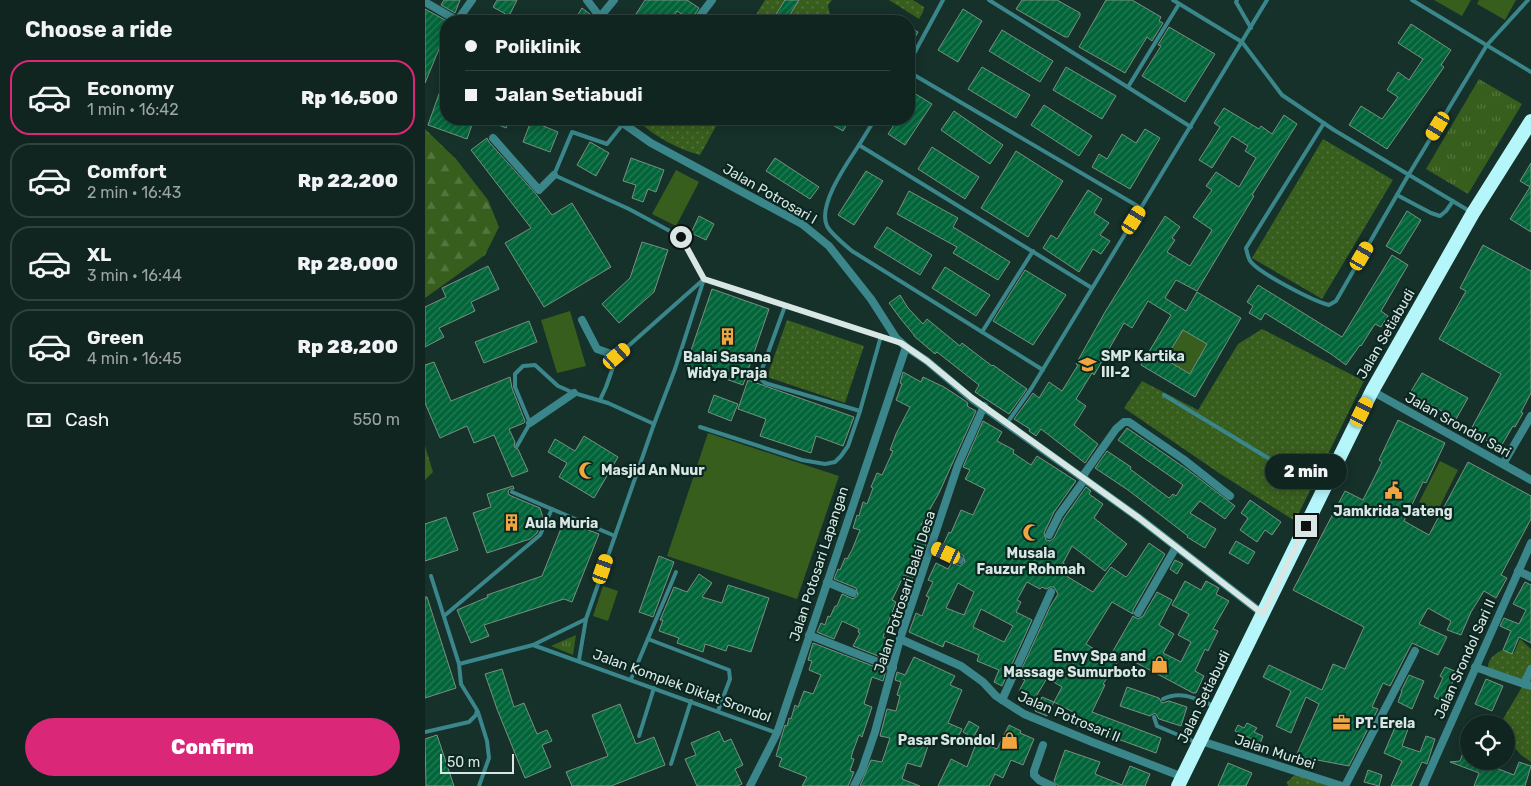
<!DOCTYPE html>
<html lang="en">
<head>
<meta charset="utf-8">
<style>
  :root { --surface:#102420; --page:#1e302d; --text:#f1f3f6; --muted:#9ca4a5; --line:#30413e; --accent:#db2777 }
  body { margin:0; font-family:Rubik,sans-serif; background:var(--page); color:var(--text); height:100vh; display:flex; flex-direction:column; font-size:19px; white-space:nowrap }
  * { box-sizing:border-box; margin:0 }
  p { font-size:16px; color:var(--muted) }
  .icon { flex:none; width:28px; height:28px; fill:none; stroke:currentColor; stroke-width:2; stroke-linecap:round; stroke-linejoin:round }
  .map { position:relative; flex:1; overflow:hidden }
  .panel { display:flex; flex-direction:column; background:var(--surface); width:425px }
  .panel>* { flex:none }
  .top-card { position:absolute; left:15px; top:15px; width:475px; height:110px; border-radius:20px; box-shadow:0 2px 12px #0003,0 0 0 1px var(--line); display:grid; align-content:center; height:110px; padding:0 25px; background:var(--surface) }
  .controls { position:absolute; left:1035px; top:715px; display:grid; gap:10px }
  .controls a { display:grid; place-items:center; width:55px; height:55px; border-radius:50%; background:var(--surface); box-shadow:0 2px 12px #0003,0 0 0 1px var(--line); font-size:25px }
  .scale { position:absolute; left:15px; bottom:12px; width:74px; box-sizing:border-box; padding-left:5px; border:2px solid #d8e7e3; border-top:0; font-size:14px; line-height:18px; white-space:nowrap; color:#d8e7e3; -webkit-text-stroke:4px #0b2620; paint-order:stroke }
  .end { position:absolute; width:22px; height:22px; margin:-11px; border:6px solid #d8e7e3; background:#111; box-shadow:0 0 0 2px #111 }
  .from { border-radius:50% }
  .bubble { position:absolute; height:35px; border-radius:18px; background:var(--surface); box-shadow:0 2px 12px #0003,0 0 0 1px var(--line); font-size:16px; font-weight:800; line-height:35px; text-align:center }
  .car { position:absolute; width:15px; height:30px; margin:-15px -8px; border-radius:6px; box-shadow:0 0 4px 1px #0007; background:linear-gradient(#f5c518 24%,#345 0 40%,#f5c518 0 76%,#345 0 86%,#f5c518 0) }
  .top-card b { display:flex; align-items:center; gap:18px; height:48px; font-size:19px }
  .top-card b+b { border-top:1px solid var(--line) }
  .top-card i { width:12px; height:12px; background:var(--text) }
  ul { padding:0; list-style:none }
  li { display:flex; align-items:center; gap:15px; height:75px; margin:0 10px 8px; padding:0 15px; border:2px solid var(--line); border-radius:20px }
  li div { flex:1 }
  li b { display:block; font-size:19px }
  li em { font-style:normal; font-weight:800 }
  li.on { border-color:var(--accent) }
  li>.icon { width:45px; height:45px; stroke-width:1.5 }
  h2 { padding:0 25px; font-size:22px; line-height:60px }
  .pay { display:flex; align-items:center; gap:12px; height:55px; padding:0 25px; font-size:19px }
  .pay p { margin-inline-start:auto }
  .button { display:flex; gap:10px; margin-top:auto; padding:10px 25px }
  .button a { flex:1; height:58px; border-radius:30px; background:var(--accent); color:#fff; font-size:20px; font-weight:800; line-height:58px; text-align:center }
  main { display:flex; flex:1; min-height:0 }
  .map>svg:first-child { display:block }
  .grass { fill:url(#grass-dots) }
  .forest { fill:url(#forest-firs) }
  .park { fill:url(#park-tufts) }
  .pitch { fill:#385e1e }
  .building { fill:url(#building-hatch); stroke:#799081; fill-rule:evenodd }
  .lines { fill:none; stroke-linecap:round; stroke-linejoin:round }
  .lane { stroke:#3a868a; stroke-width:4 }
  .street { stroke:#3a868a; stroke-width:8 }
  .highway { stroke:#b4f6fa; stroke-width:14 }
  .route { stroke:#d8e7e3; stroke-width:6 }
  .labels { text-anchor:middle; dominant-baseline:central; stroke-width:4.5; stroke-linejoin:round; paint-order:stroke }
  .street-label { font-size:14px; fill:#d8e7e3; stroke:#0b2620 }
  .poi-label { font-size:14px; font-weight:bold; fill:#d8e7e3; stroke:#0b2620; text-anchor:start }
</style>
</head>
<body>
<main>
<section class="panel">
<h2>Choose a ride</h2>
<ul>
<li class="on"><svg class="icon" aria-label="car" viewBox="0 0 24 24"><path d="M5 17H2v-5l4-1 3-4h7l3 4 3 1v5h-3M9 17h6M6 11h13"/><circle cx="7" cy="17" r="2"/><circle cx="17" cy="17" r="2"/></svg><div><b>Economy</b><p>1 min · 16:42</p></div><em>Rp 16,500</em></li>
<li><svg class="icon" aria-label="car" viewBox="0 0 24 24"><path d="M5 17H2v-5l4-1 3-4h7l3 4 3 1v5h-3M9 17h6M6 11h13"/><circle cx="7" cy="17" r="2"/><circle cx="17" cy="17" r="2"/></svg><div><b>Comfort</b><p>2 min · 16:43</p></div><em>Rp 22,200</em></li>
<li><svg class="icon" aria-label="car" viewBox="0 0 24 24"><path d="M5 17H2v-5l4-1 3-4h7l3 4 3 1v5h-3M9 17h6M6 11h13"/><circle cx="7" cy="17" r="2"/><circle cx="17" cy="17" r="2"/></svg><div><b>XL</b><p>3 min · 16:44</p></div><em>Rp 28,000</em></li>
<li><svg class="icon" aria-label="car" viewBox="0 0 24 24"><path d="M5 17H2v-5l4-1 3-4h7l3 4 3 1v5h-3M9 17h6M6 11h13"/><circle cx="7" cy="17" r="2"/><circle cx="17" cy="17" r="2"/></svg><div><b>Green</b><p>4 min · 16:45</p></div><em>Rp 28,200</em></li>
</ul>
<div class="pay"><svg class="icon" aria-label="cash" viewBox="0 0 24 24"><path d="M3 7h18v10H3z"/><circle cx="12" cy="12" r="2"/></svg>Cash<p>550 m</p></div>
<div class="button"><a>Confirm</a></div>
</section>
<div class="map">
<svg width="1106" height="786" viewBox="0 0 1106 786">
  <defs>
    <pattern id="grass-dots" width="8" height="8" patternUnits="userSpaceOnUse" patternTransform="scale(1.25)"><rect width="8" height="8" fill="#385e1e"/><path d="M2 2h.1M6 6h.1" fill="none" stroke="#54753f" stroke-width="1.8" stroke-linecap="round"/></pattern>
    <pattern id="forest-firs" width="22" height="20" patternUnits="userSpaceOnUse" patternTransform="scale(1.25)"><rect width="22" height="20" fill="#385e1e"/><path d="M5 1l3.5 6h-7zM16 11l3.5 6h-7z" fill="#54753f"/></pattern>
    <pattern id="park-tufts" width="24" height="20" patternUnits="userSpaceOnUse" patternTransform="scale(1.25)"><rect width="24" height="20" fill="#385e1e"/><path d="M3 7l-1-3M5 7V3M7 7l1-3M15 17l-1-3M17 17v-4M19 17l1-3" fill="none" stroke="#54753f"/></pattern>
    <pattern id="building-hatch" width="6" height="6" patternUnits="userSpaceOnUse" patternTransform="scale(1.25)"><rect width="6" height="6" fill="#02653a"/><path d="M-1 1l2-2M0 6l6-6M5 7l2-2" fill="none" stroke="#267b56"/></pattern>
  </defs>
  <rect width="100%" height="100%" fill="#16302a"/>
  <g class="grass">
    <path d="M340,0H407L403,5L405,15L417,21H327Z"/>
    <path d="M464,0H488L499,7L498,12L494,19Z"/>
    <path d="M212,119H252L259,123L270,119H295L275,155C252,149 229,136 212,120Z"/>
    <path d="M898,139L968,180L897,299L827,258Z"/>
    <path d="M362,320L439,346L420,403L342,377Z"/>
    <path d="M837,329L939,381L870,521L794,473L699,408L717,381L773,410L813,344Z"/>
    <path d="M1095,639L1106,649V762L1096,755L1081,738V724H1075L1097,687L1062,676C1063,660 1064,658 1077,650L1089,653Z"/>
    <path d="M874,771L916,786H863L862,782Z"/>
  </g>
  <g class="forest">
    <path d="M0,129L31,159L63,200L74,227L60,255L0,298Z"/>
    <path d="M0,446L8,472L0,480Z"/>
  </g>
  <g class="park">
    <path d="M1054,79L1097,104L1043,194L1001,169Z"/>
    <path d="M151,635L148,655L126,646Z"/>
  </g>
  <g class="pitch">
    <path d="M1009,0H1046L1037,16Z"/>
    <path d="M1054,0H1091L1080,20L1052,4Z"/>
    <path d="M251,170L274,182L251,226L227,214Z"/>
    <path d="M145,311L161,366L132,373L116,320Z"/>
    <path d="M758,330L782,344L765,374L740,359Z"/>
    <path d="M283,433L414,476L372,599L242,556Z"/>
    <path d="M1015,461L1033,470L1012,512L994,502Z"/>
    <path d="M178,586L193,591L183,621L168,616Z"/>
  </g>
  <g class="building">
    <path d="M19,0H35L30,13L16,5Z"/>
    <path d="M72,0H92L84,16L68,7Z"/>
    <path d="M220,0H262L274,8L266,20L252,11L246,21H215L209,17Z"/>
    <path d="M360,0H374L361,21L350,16Z"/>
    <path d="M597,0H632L655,13V16L643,37H640L591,9Z"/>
    <path d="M681,0H707L736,17L734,21L738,23L727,41L722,37L700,73L654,47Z"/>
    <path d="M157,8L165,14L160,21H149Z"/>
    <path d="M0,9L22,21L21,32L0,83Z"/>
    <path d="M538,9L557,21L533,62L513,50Z"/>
    <path d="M986,24L1026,50L1016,65L1019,67L962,149L924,125L936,106L957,119L973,97L962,90L973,72L984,80L998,59L973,43Z"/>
    <path d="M484,27L493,32L484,48Z"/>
    <path d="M744,27L790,54L760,102L717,76L736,46L733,45Z"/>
    <path d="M577,30L628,61L615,82L564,51Z"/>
    <path d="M557,67L605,95L591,118L543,89Z"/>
    <path d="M641,67L691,96L677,119L628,90Z"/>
    <path d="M20,77L21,119H49L42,139L3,125Z"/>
    <path d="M489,93L507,104L480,145L463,134L473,119H484V102Z"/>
    <path d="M619,105L667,136L654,156L606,125Z"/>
    <path d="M799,108L834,129L836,126L847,134L859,115L872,124L827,195L829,196L772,291L751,280L740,298L761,311L772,292L816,318L770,397L716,365L746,315L723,301L707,328L699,323L669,375L667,373L651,399L661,406L649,425L673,444L660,463L616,429L611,436L604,431L605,429L589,419L608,393L614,398L624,382L637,391L653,365L651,364L680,312L740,216L755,227L747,238L750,240L742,252L765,266L787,230L768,217L787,190L781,186L791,172L814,187L831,158L820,151L823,146L807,136L787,168L774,160L795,127L789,123ZM758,330L782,344L765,374L740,359Z"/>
    <path d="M529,111L578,145L565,164L516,130Z"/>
    <path d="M59,119H85L81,128Z"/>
    <path d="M397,119H425L418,131Z"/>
    <path d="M106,121L133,132L125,152L98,142Z"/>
    <path d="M720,129L735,138L705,189L667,167L674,154L682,159L697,134L711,143Z"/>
    <path d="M62,138L64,142L111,194L127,215L147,203L186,267L119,307L80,243L106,228L46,150Z"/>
    <path d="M165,142L184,153L171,176L152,165Z"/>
    <path d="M507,147L554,177L540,199L493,169Z"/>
    <path d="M591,151L638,181L603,237L556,208Z"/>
    <path d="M206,158L239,170L231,192L223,189L218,202L207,198L211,185L198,181Z"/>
    <path d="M350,158L394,187L385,199L341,171Z"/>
    <path d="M1106,163V232L1085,219L1105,187L1095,181Z"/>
    <path d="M441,171L458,181L429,225L413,215Z"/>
    <path d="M663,190L677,199L669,213L684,223L675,235L685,241L676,254L668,249L654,272L618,248L626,235L632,239Z"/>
    <path d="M484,191L533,218L528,227L585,262L573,280L528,253L532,247L472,214Z"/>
    <path d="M982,211L996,220L975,254L961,246Z"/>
    <path d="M274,216L289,224L281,240L266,233Z"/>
    <path d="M462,227L507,255L495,275L449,247Z"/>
    <path d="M217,242L243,250L229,292L194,323L177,304L205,278Z"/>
    <path d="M1058,245L1106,271V393L1096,412L1098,413L1090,427L1088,426L1075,448L1045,431L1076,374L1014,339L1041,291L1035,288Z"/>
    <path d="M967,255L983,265L956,311L963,316L956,327L950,324L936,346L935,345L921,365L906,354L840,313L836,320L824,313L828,306L822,302L833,285L917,337Z"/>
    <path d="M63,266L74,289L46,302L50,311L14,328L19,337L0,347V307L21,297L17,288Z"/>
    <path d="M520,267L565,295L551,316L507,288Z"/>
    <path d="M600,270L641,295L608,345L568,321Z"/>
    <path d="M287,289L344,309L318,385L261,365Z"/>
    <path d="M475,295L483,308L498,324L502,319L535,346L537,343L567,366L568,365L602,389L584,414L550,392L554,385L512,352L510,354L489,336V335L475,318L464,303Z"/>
    <path d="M104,321L112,342L59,363L50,342Z"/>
    <path d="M9,362L26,401L85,377L87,388L100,421L99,423L84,429L90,442L89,447L93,449L103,471L87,477L69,435L49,443L42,426L15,438L0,403V365Z"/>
    <path d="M478,372L496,382L498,377L519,387L539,400L543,403L542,406L551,411L514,493L496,525L506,529L492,570L487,579L479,575L467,600L471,602L458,637L468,642L463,660L428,646L435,633L433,632L434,629L417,621L409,639L392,632L396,623L400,625L403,616L405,617L410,606H412L417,594L428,599L433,595L431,588L409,579L413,569L415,570L420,558L422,559L427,550L435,530L428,528L432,515L434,516L438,502L442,504L448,488L446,487L452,473L457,475L468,451L465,450L471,434L485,407L471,400L477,384L475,383Z"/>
    <path d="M997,373L1043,398L1031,419L985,393Z"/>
    <path d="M323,380L429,417L418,446L391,436L386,453L335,436L341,419L313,409Z"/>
    <path d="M289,395L313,404L306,421L283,412Z"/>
    <path d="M973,420L1020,443L1001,483L998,482L979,521L1004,535L1043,462L1106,496V519L1076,575L1082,578L1071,598L1059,591L1046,612L1036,635L1022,630L1026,621L1003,608L994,624L1022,637L1013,655L987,643L965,686L958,683L947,707L953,709L924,766L871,756L894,704L881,697L866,733L851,726L866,691L838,677L844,665L897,690L908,664L920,669L939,627L868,590L920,491L938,500L957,462L954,460Z"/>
    <path d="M558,421L577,432L572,441L589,450L588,453L606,465L612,456L651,481L629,512L619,533L621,540L625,541L629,538L639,518L661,487L666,491L664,494L678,504L669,518L702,544L680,571L647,546L638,563L643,566L638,574L668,592L686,567L701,577L703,575L724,543L740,554L708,610V614L687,602L661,644L684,658L708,616L713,619L718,616L732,592L747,600L734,625L749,634L738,653L756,662L766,642L753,635L764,614L747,605L760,581L776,590L781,581L794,588L791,594L804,601L788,629L793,631L783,651L780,649L770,671L779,676L771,693H768L706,660L704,663L695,658L678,684L680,685L667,712L736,738L731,753L660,727L659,729L643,722L648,712L629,702L637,687L622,678L609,700L594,691L600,680L593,677L625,607L633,594L629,587H625L621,589L617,587L615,589L602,582L592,600L596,602L591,612L607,620L577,686L569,682L574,670L552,661L554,655L520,641L518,647L484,632L491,613L497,616L504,597L501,596L508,582L503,580L511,563L523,569L527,562L535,566L540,562L538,555L518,545L524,532L526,533L536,510L548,515L560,489L540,479L545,470L538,467ZM533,583L549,592L539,615L521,608ZM556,609L588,626L579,642L548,627Z"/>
    <path d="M702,428L763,470L810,506L800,519L775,501L765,513L791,529L780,548L762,537L763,536L703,490L670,468L682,451L706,467L705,469L744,498L748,494L751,496L758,485L693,440Z"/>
    <path d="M159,436L193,457L169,498L134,477L142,463L123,452L130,439L150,451Z"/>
    <path d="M88,486L89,489H85L83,491L84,495L115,508L118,518L112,533L105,539L62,553L48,513L66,507L62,494Z"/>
    <path d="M825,500L856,522L847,535L840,530L832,542L815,530L823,518L816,513Z"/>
    <path d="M21,517L33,550L0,561V524Z"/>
    <path d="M139,521L174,534L147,602L139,599L59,625L64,636L46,643L32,610L63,597L62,595L117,576Z"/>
    <path d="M811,541L830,552L823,564L804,553Z"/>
    <path d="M234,556L249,562L228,617L214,612Z"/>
    <path d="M750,560L758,564L752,574L745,569Z"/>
    <path d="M274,574L287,583L277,597L297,603L303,585L344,598L326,652L303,645L301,651L280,644L278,652L252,643L254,638L234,631L238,620H235L249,587L262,592Z"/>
    <path d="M1100,582L1106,585V643L1094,637L1087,654L1078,650L1086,631L1075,626L1079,618L1094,624L1101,610L1088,604Z"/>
    <path d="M0,597H2L31,688L0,698Z"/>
    <path d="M388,643L461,671L458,681L447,677L439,704L447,707L437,737L434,735L428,751L426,758L429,759L425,771L429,772L423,786H377L382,777L354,766L357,758L351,756L360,725L362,726L364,718L366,719L370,705L373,707L379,691L388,694L396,675L384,670L387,661L383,660Z"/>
    <path d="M489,657L530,676L525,685L537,690L523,723L537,729L529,746L509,736L506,744L504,743L496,767L482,763L477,779L495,786H435L446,760L457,762L465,738L455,736L462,709L471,711L475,696L472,695L476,682L470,680L472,672L480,675Z"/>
    <path d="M1020,667L1032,672L1019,702L1009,697L1018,678L1015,676Z"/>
    <path d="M77,669L89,707L99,703L112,734L122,730L127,741L117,745L126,767L100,778L72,709L60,674Z"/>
    <path d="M984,675L999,681L987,709L973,702L977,691H976Z"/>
    <path d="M1061,679L1078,686L1067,711L1050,704Z"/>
    <path d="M702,687L734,698L737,703L744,701L762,707L756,726L734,719L730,713L725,716L695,706Z"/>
    <path d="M617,697L629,702L622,716L610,711Z"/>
    <path d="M195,704L211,744L229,737L240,765L186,786H147L141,772L183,756L167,715Z"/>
    <path d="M544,721L554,727L548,738L538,732Z"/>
    <path d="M822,723L832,728L829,732L838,736L834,746L826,742L827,739L810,731L813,725L819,728Z"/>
    <path d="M584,725L596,731L595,733L609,739L598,765L586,760L578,778L570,774L564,786H513L526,759L542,767L552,741L572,749Z"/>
    <path d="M971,725L983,729L977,746L995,752L1001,736L1010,739L1002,764L997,762L986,786H966L977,761L959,753Z"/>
    <path d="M294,731L299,742L306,739L318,765L310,769L317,784L312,786H272L260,759L271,755L266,743Z"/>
    <path d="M12,735L29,786H1L0,739Z"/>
    <path d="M1043,739L1044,761H1062L1061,764L1089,775L1094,762L1106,766L1100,786H1049L1054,773L1025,762L1035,761Z"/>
    <path d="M640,750L675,762L670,774L697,785L705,766L725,774L720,786H633L629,781Z"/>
    <path d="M803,763L827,773L821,786H793Z"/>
    <path d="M943,770L957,775L954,786L939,782Z"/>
  </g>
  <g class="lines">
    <g class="lane">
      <path d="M564,0L766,127"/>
      <path d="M748,0L817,42L857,95L909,130L1046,212"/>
      <path d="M812,0L811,2L826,28"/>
      <path d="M987,0L1106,72"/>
      <path d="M484,63L518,0"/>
      <path d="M484,72L716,208"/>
      <path d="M703,87L754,4"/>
      <path d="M899,123L821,248C822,252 823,259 826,262C836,274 888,301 904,305L911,301L984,174L1062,45L1103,0"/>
      <path d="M434,145L450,119"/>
      <path d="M972,195L1006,213L1015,216L1021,211L1028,201"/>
      <path d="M360,306L336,372V379L340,383L435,411L456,336"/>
      <path d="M557,332L608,251"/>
      <path d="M618,370L427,251C421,246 405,232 402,226C392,205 423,162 434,145L667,288"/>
      <path d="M739,395L896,490"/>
      <path d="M175,400L181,387L192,356L279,279L256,237L204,209L129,175L147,132L182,144L198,124"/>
      <path d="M582,423L606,389L842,0"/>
      <path d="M229,424L250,369L279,279L471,341"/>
      <path d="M275,427L377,460L400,464L410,462L416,456L423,446L435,411"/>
      <path d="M87,492L190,536"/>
      <path d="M6,576L34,664L108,645L161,619L229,424L183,403L149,393L133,386L110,365L98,366L90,374V387L105,423L92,446"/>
      <path d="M19,616L115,535L127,509"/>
      <path d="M223,639L304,670L305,679L293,711"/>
      <path d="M108,645L352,733"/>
      <path d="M154,660L161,619"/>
      <path d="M206,679L251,572"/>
      <path d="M738,699C756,690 771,699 789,706"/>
      <path d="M53,712L62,741L64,758L54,786"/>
      <path d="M729,717L732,726L770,742"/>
      <path d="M0,732L44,722L51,715L52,710L36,684L34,664"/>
      <path d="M214,736L229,688"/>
      <path d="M246,764L266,701"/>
    </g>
    <g class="street">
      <path d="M162,0L175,17"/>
      <path d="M0,2L33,21"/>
      <path d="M32,21L47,0"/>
      <path d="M181,21L175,17L189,0"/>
      <path d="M271,21L287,0"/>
      <path d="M192,119L226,143L377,224L404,246L446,299L471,338L481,347L502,361L547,399L714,518L838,614"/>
      <path d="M68,138L114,190L129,175"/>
      <path d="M157,320L172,349L192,356"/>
      <path d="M947,391L1106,480"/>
      <path d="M105,423L149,393"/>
      <path d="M1078,464L1106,416"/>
      <path d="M657,477L691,429L699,422H704L758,459L805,496"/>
      <path d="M624,535L634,515L660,479"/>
      <path d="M507,546L535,560"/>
      <path d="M1093,571L1106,577"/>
      <path d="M402,582L428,593"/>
      <path d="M713,613L751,547"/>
      <path d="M384,635L468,668"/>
      <path d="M475,639L536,666L558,682L571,696L599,714L667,742L758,777"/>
      <path d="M1050,667L1099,684"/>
      <path d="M1106,669L1099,684L1106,686"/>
      <path d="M577,700L626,592"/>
      <path d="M776,741L917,786"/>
      <path d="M618,745L609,771V775L614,780L627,786"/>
      <path d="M325,786L352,733L481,347"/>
      <path d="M429,786L437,770L450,732L475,639L533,465L559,406"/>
      <path d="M920,786L990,651"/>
      <path d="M998,786L1106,543"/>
    </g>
    <path class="highway" d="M753,786L947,391L1048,213L1106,121"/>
  </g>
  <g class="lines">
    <path class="route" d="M256,237L279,279L476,343L502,361L547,398L714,518L838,614L881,526"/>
  </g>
  <defs>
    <symbol id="building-bare" viewBox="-9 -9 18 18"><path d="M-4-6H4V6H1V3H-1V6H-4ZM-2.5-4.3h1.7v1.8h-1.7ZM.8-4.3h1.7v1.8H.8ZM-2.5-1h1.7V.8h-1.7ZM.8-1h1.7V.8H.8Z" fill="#f1a540" stroke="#0b2620" stroke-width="2.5" paint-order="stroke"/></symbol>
    <symbol id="school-bare" viewBox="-9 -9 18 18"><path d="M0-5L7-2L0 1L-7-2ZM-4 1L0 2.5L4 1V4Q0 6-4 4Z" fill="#f1a540" stroke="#0b2620" stroke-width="2.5" paint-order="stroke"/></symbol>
    <symbol id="mosque-bare" viewBox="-9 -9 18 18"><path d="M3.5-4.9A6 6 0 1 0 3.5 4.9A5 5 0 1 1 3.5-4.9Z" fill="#f1a540" stroke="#0b2620" stroke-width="2.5" paint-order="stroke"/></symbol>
    <symbol id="civic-bare" viewBox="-9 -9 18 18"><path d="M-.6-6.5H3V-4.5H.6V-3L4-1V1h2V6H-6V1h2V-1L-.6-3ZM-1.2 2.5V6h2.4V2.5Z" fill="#f1a540" stroke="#0b2620" stroke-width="2.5" paint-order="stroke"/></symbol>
    <symbol id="shop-bare" viewBox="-9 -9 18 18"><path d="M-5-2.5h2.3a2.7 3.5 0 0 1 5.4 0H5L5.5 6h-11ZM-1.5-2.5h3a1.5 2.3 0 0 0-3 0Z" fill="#f1a540" stroke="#0b2620" stroke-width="2.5" paint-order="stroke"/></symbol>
    <symbol id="office-bare" viewBox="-9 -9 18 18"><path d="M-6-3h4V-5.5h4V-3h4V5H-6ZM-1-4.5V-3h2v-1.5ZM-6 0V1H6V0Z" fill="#f1a540" stroke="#0b2620" stroke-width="2.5" paint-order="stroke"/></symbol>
  </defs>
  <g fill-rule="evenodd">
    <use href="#building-bare" x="290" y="324" width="25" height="25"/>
    <use href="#school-bare" x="650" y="352" width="25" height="25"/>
    <use href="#mosque-bare" x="150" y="458" width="25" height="25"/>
    <use href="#civic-bare" x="956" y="478" width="25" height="25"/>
    <use href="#building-bare" x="74" y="510" width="25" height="25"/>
    <use href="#mosque-bare" x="594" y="520" width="25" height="25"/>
    <use href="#shop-bare" x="722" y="652" width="25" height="25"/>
    <use href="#office-bare" x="904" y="710" width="25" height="25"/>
    <use href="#shop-bare" x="572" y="728" width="25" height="25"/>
  </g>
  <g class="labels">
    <g class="street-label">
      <text transform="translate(345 194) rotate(30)">Jalan Potrosari I</text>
      <text transform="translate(961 334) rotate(-60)">Jalan Setiabudi</text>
      <text transform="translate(1033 425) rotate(29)">Jalan Srondol Sari</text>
      <text transform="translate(394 564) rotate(-72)">Jalan Potosari Lapangan</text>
      <text transform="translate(480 592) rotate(-72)">Jalan Potrosari Balai Desa</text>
      <text transform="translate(1040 659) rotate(-66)">Jalan Srondol Sari II</text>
      <text transform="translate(257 686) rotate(20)">Jalan Komplek Diklat Srondol</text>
      <text transform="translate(779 697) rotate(-64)">Jalan Setiabudi</text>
      <text transform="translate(644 717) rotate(23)">Jalan Potrosari II</text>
      <text transform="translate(850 752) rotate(18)">Jalan Murbei</text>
    </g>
    <g class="poi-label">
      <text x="676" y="356">SMP Kartika<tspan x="676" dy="16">III-2</tspan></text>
      <text x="302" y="357" text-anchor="middle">Balai Sasana<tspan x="302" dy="16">Widya Praja</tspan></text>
      <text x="176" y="470">Masjid An Nuur</text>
      <text x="968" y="511" text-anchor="middle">Jamkrida Jateng</text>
      <text x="100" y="523">Aula Muria</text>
      <text x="606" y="553" text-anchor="middle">Musala<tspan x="606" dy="16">Fauzur Rohmah</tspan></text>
      <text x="721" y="656" text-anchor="end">Envy Spa and<tspan x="721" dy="16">Massage Sumurboto</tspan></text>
      <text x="930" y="723">PT. Erela</text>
      <text x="570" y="740" text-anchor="end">Pasar Srondol</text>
    </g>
  </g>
</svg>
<div class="controls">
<a><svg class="icon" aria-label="locate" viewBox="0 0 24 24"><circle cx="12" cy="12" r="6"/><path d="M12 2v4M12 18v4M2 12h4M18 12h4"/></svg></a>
</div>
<div class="scale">50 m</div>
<i class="end from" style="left:256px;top:237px"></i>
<i class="end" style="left:881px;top:526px"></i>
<div class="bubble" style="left:840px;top:454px;width:82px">2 min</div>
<i class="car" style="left:1013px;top:126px;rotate:211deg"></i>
<i class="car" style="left:709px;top:220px;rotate:32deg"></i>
<i class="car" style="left:937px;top:256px;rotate:30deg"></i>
<i class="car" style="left:192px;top:356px;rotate:49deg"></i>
<i class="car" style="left:937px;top:412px;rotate:26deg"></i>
<i class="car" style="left:521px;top:553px;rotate:295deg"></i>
<i class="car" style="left:178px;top:569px;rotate:19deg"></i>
<div class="top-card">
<b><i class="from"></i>Poliklinik</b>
<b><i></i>Jalan Setiabudi</b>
</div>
</div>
</main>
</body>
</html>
